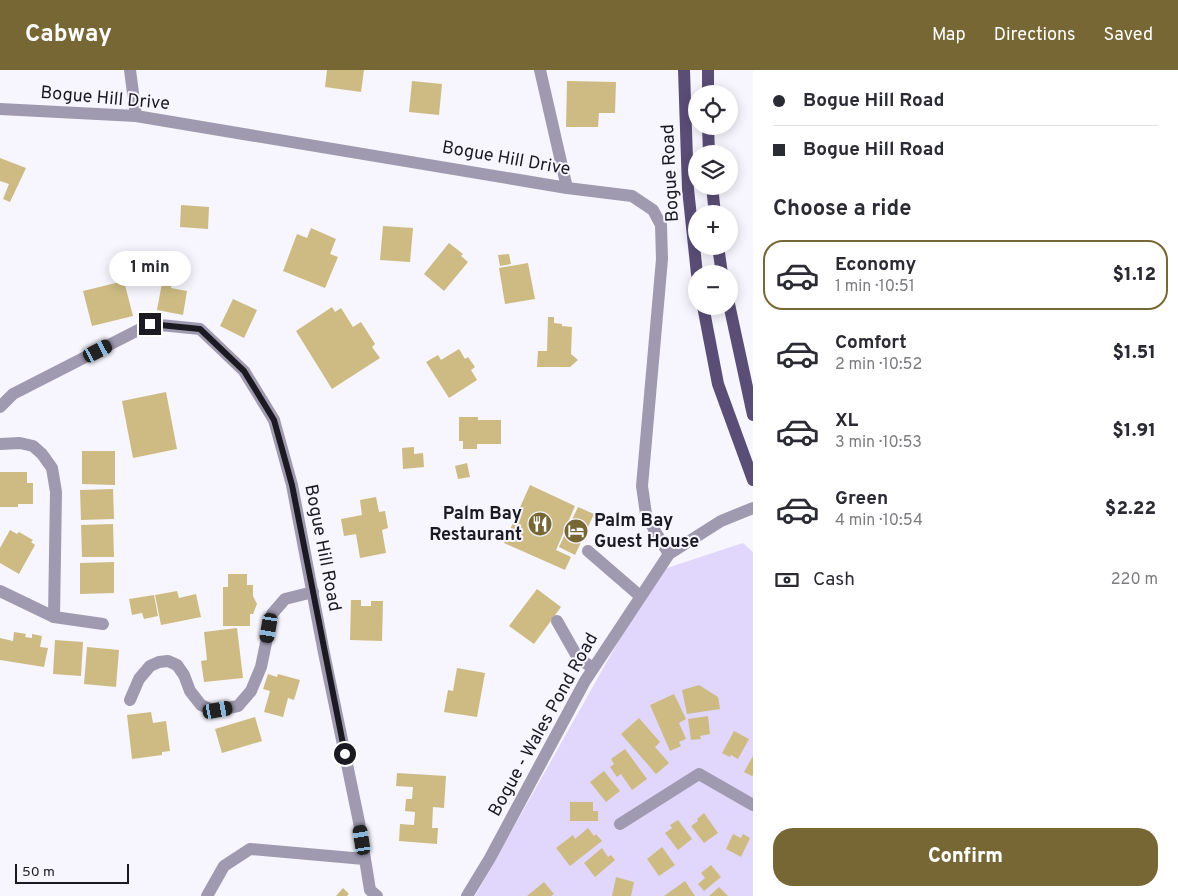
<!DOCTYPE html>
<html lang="en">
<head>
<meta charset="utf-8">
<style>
  :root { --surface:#fff; --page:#f2f2f3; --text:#2b2b33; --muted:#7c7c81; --line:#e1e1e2; --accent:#766735 }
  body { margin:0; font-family:Overpass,sans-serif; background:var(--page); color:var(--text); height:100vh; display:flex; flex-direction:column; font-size:19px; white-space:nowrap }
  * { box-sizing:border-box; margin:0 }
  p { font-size:16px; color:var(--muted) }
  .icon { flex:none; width:28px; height:28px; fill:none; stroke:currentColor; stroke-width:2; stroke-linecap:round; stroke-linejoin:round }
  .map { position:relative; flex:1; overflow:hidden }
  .panel { display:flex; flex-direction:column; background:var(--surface); width:425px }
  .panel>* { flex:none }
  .guide { display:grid; align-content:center; height:110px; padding:0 20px; background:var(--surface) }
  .controls { position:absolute; left:688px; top:15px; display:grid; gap:10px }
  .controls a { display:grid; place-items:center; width:50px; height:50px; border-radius:50%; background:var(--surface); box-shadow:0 2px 12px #0003; font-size:25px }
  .scale { position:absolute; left:15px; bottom:12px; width:114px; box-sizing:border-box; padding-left:5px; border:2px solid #1b1921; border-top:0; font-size:14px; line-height:18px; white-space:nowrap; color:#1b1921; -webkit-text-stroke:4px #f7f5fe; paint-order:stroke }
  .end { position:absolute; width:22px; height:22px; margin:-11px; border:6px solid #1b1921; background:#fff; box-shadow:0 0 0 2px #fff }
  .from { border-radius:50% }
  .bubble { position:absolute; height:35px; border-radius:18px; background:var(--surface); box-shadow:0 2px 12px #0003; font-size:16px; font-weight:800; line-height:35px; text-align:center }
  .car { position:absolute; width:15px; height:30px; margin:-15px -8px; border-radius:6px; box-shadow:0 0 4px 1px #0007; background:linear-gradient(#222 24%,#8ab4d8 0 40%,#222 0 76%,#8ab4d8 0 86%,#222 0) }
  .guide b { display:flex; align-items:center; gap:18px; height:48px; font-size:19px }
  .guide b+b { border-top:1px solid var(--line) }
  .guide i { width:12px; height:12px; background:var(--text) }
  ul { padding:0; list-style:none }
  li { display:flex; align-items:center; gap:15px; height:70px; margin:0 10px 8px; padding:0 10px; border:2px solid transparent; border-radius:20px }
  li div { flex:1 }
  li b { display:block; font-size:19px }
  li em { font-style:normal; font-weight:800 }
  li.on { border-color:var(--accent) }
  li>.icon { width:45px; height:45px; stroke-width:1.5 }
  h2 { padding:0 20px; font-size:22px; line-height:60px }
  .pay { display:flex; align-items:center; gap:12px; height:55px; padding:0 20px; font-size:19px }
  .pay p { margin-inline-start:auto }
  .action { display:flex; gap:10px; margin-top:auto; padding:10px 20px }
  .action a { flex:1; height:58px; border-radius:20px; background:var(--accent); color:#fff; font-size:20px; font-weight:800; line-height:58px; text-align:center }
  header { display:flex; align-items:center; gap:30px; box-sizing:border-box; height:70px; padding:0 25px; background:var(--accent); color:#fff }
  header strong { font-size:24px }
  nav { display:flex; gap:28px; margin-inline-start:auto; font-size:18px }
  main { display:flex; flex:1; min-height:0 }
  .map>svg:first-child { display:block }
  .green { fill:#e1d7fc }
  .building { fill:#cdbb83 }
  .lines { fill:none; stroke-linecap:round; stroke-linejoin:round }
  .minor { stroke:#a09ab1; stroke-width:12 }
  .major { stroke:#5a4e76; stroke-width:12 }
  .route { stroke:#1b1921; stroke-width:6 }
  .labels { text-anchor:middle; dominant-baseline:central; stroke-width:4; stroke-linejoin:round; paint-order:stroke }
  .street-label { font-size:18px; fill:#1b1921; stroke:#f7f5fe }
  .poi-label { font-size:18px; font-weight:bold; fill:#1b1921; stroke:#f7f5fe; text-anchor:end }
</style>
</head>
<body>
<header>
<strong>Cabway</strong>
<nav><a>Map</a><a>Directions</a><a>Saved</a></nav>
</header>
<main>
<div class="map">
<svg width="753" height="826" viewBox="0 0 753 826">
  <rect width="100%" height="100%" fill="#f7f5fe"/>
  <path class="green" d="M743,473L753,482V826H475L658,501Z"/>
  <g class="building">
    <path d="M327,0H364L361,22L325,17Z"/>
    <path d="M412,11L442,14L439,45L409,42Z"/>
    <path d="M567,11L616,12L615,43H599L598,57H566Z"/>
    <path d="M0,88L26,98L10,132L3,129L9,114L0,111Z"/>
    <path d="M181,135L209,137L208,159L180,157Z"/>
    <path d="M383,156L413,158L410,192L380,190Z"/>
    <path d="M311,158L336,169L330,184L338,187L325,218L283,201L297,164L307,168Z"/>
    <path d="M449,173L463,184L461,186L468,192L444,221L424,204Z"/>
    <path d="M509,184L511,194L500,196L498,185Z"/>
    <path d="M528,193L535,229L505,234L499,198Z"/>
    <path d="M164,202L173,203L171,218L187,221L183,245L157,240Z"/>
    <path d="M124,211L133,246L92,256L83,221Z"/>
    <path d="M233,229L257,240L244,268L220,256Z"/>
    <path d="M332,237L335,242L341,238L353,257L361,252L375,274L372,277L380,288L332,319L296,261Z"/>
    <path d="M548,247H554V253L562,254V256L572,257L571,284L578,290L570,297H537L538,281H547Z"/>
    <path d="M459,279L465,289L468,287L475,297L471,300L477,310L449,328L426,292L438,285L441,290Z"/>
    <path d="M166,322L177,379L133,388L122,331Z"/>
    <path d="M459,347H478V350H501V374H477V379H463V371H459Z"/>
    <path d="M414,377V384L423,383L424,397L403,399L402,378Z"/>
    <path d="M82,381H115V415L82,414Z"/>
    <path d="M467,393L470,407L458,409L455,396Z"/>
    <path d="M0,402H27V413H33V434H18V437H0Z"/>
    <path d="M530,415L575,436L556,480L571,487L565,500L504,473Z"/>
    <path d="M113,419L114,449L81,450L80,420Z"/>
    <path d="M376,427L379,442L385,441L388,458L382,460L386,483L360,488L356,464L344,466L341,449L362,445L360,430Z"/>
    <path d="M578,437L594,444L575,485L559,477Z"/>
    <path d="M113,454L114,487H82L81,455Z"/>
    <path d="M10,460L17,464L19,462L33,470L31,472L35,475L19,504L0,493V478Z"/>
    <path d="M114,492V523L80,524V493Z"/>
    <path d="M228,504H247V515H253V526L257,534L253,544H250V556H223V517H228Z"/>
    <path d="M537,519L561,537L534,574L509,556Z"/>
    <path d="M177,521L179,528L196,524L201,547L161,555L155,525Z"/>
    <path d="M154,525L158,546L144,549L142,543L132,545L129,529Z"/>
    <path d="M351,530H361V536H371V531H383L382,571L350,570Z"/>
    <path d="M237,558L243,608L204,612L201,591L207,590L204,562Z"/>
    <path d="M14,562L26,564L25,567L32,568V564L42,566L40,577L48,578L44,597L0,590V568L13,571Z"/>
    <path d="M55,570L83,572L81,606L53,604Z"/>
    <path d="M87,577L119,580L116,617L84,614Z"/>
    <path d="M457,598L485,603L477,647L444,642L448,620L453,621Z"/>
    <path d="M268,604L277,607L278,604L300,610L294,630L288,628L283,647L264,642L270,621L263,619Z"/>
    <path d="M699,615L718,627L720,639L687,644L682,620Z"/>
    <path d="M674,624L686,649L679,653L686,669L679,672L681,676L670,681L650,635Z"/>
    <path d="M151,642L153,653L166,651L170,681L162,682V685L132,689L127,645Z"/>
    <path d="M708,646L710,664L700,666L701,669L691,670L688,649Z"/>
    <path d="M255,647L262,671L222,683L215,659Z"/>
    <path d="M639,648L660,672L655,677L669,693L656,704L621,664Z"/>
    <path d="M734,661L749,669L738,689L731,685L730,687L722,683Z"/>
    <path d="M625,679L647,709L632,720L621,704L617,707L610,697L614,694L611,689Z"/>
    <path d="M753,686V705L752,706L744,702Z"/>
    <path d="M604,701L620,721L606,732L590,712Z"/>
    <path d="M397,703L446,706L444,738L433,737L432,758H438L437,774L399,771L400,754L414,755L415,742L405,741L406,729H412L413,717L396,716Z"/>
    <path d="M570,732H593V741H598V751H570Z"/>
    <path d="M704,743L718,763L704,773L691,756L698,751L697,749Z"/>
    <path d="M678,750L692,769L678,780L665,763L672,758L670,755Z"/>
    <path d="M588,758L594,766L596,764L602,771L570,796L556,778L573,765L575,769Z"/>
    <path d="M733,764L741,768L743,764L750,768L741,787L726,779Z"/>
    <path d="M662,777L675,795L659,806L647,789Z"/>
    <path d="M602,778L608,787L611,785L615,790L595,807L584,793Z"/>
    <path d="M711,795L721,807L704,821L698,814L705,808L701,803Z"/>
    <path d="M616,807L634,812L631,826H612Z"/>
    <path d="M685,811L695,826H664Z"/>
    <path d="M544,812L554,824L551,826H527Z"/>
    <path d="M719,817L728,826H709Z"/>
    <path d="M343,818L349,824L347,826H336Z"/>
  </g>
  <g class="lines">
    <g class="minor">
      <path d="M130,0L136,46"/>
      <path d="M540,0L567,118"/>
      <path d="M0,39L136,46L567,118L632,126L653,140L661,155L662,189L642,416L646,444L656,463L669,484"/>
      <path d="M0,337L13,324L150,254L200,259L244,301L274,350L292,415L324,583L359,752L370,820L377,826"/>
      <path d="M0,374L20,373L33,376L42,384L52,398L56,422L54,547"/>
      <path d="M588,481L640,526"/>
      <path d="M0,521L54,547L103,554"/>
      <path d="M557,551L578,588L593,598"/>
      <path d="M130,630L139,609L150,596L159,592L168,591L177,595L184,605L190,621L201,635L210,639L218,640L238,636L251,621L261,597L272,544L285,529L313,522"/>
      <path d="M620,754L699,704L753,735"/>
      <path d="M207,826L224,796L250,779L364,789"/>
      <path d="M467,826L490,788L585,611L669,484L721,451L753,438"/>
    </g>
    <g class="major">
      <path d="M684,0L688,119L697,204"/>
      <path d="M708,24V0"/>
      <path d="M708,56L709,84"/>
      <path d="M712,116L715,144"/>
      <path d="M718,176L722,204"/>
      <path d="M729,234L753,345"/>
      <path d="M703,236L718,314L753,410"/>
    </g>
  </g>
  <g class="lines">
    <path class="route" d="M150,254L200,259L244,301L274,350L292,415L345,684"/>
  </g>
  <defs>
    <symbol id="restaurant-disc" viewBox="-11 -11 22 22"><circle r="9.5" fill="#766735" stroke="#f7f5fe"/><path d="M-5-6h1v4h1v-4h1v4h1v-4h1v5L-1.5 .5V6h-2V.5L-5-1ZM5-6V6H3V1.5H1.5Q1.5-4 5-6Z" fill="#fff"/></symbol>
    <symbol id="hotel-disc" viewBox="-11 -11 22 22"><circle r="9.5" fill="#766735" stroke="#f7f5fe"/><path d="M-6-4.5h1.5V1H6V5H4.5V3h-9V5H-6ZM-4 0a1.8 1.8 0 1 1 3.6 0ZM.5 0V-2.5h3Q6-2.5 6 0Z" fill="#fff"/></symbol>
  </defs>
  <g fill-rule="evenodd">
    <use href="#restaurant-disc" x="526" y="440" width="28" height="28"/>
    <use href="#hotel-disc" x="562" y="447" width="28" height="28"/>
  </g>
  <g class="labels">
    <g class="street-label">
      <text transform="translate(105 29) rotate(5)">Bogue Hill Drive</text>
      <text transform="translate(506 89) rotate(10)">Bogue Hill Drive</text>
      <text transform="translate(671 103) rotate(-93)">Bogue Road</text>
      <text transform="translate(322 478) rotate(79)">Bogue Hill Road</text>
      <text transform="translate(544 655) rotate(-61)">Bogue - Wales Pond Road</text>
    </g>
    <g class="poi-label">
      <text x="522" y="444">Palm Bay<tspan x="522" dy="21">Restaurant</tspan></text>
      <text x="594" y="451" text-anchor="start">Palm Bay<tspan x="594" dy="21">Guest House</tspan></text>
    </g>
  </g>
</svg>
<div class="controls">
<a><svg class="icon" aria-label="locate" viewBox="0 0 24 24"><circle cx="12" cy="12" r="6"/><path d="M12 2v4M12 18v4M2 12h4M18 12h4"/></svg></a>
<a><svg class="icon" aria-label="layers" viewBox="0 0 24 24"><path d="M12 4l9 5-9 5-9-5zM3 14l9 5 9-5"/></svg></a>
<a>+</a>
<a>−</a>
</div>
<div class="scale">50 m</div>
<i class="end from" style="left:345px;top:684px"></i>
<i class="end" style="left:150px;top:254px"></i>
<div class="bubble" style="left:109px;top:181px;width:82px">1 min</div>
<i class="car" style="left:98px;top:281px;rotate:63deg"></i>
<i class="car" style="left:269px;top:558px;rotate:190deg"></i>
<i class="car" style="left:218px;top:640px;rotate:80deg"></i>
<i class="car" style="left:362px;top:770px;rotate:351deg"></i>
</div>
<section class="panel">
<div class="guide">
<b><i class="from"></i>Bogue Hill Road</b>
<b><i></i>Bogue Hill Road</b>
</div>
<h2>Choose a ride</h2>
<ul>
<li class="on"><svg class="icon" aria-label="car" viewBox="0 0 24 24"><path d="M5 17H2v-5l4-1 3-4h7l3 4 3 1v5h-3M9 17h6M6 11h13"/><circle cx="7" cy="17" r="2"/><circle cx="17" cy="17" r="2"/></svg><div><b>Economy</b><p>1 min · 10:51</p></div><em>$1.12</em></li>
<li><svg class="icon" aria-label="car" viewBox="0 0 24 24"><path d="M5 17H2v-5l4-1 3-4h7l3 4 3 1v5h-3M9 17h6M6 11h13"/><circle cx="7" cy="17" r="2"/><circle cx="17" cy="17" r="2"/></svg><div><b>Comfort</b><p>2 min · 10:52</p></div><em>$1.51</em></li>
<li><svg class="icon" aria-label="car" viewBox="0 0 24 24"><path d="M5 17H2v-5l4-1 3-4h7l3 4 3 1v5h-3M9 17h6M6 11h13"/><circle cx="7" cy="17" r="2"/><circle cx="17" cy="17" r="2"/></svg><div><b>XL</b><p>3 min · 10:53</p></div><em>$1.91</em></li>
<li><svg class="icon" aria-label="car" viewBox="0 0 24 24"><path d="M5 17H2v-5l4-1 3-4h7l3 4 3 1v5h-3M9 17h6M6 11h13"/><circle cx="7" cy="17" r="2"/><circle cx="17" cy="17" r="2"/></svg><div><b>Green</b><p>4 min · 10:54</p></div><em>$2.22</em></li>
</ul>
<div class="pay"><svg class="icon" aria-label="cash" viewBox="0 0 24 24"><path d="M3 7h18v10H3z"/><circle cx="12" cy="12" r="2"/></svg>Cash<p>220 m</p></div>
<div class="action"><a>Confirm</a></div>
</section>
</main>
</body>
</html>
